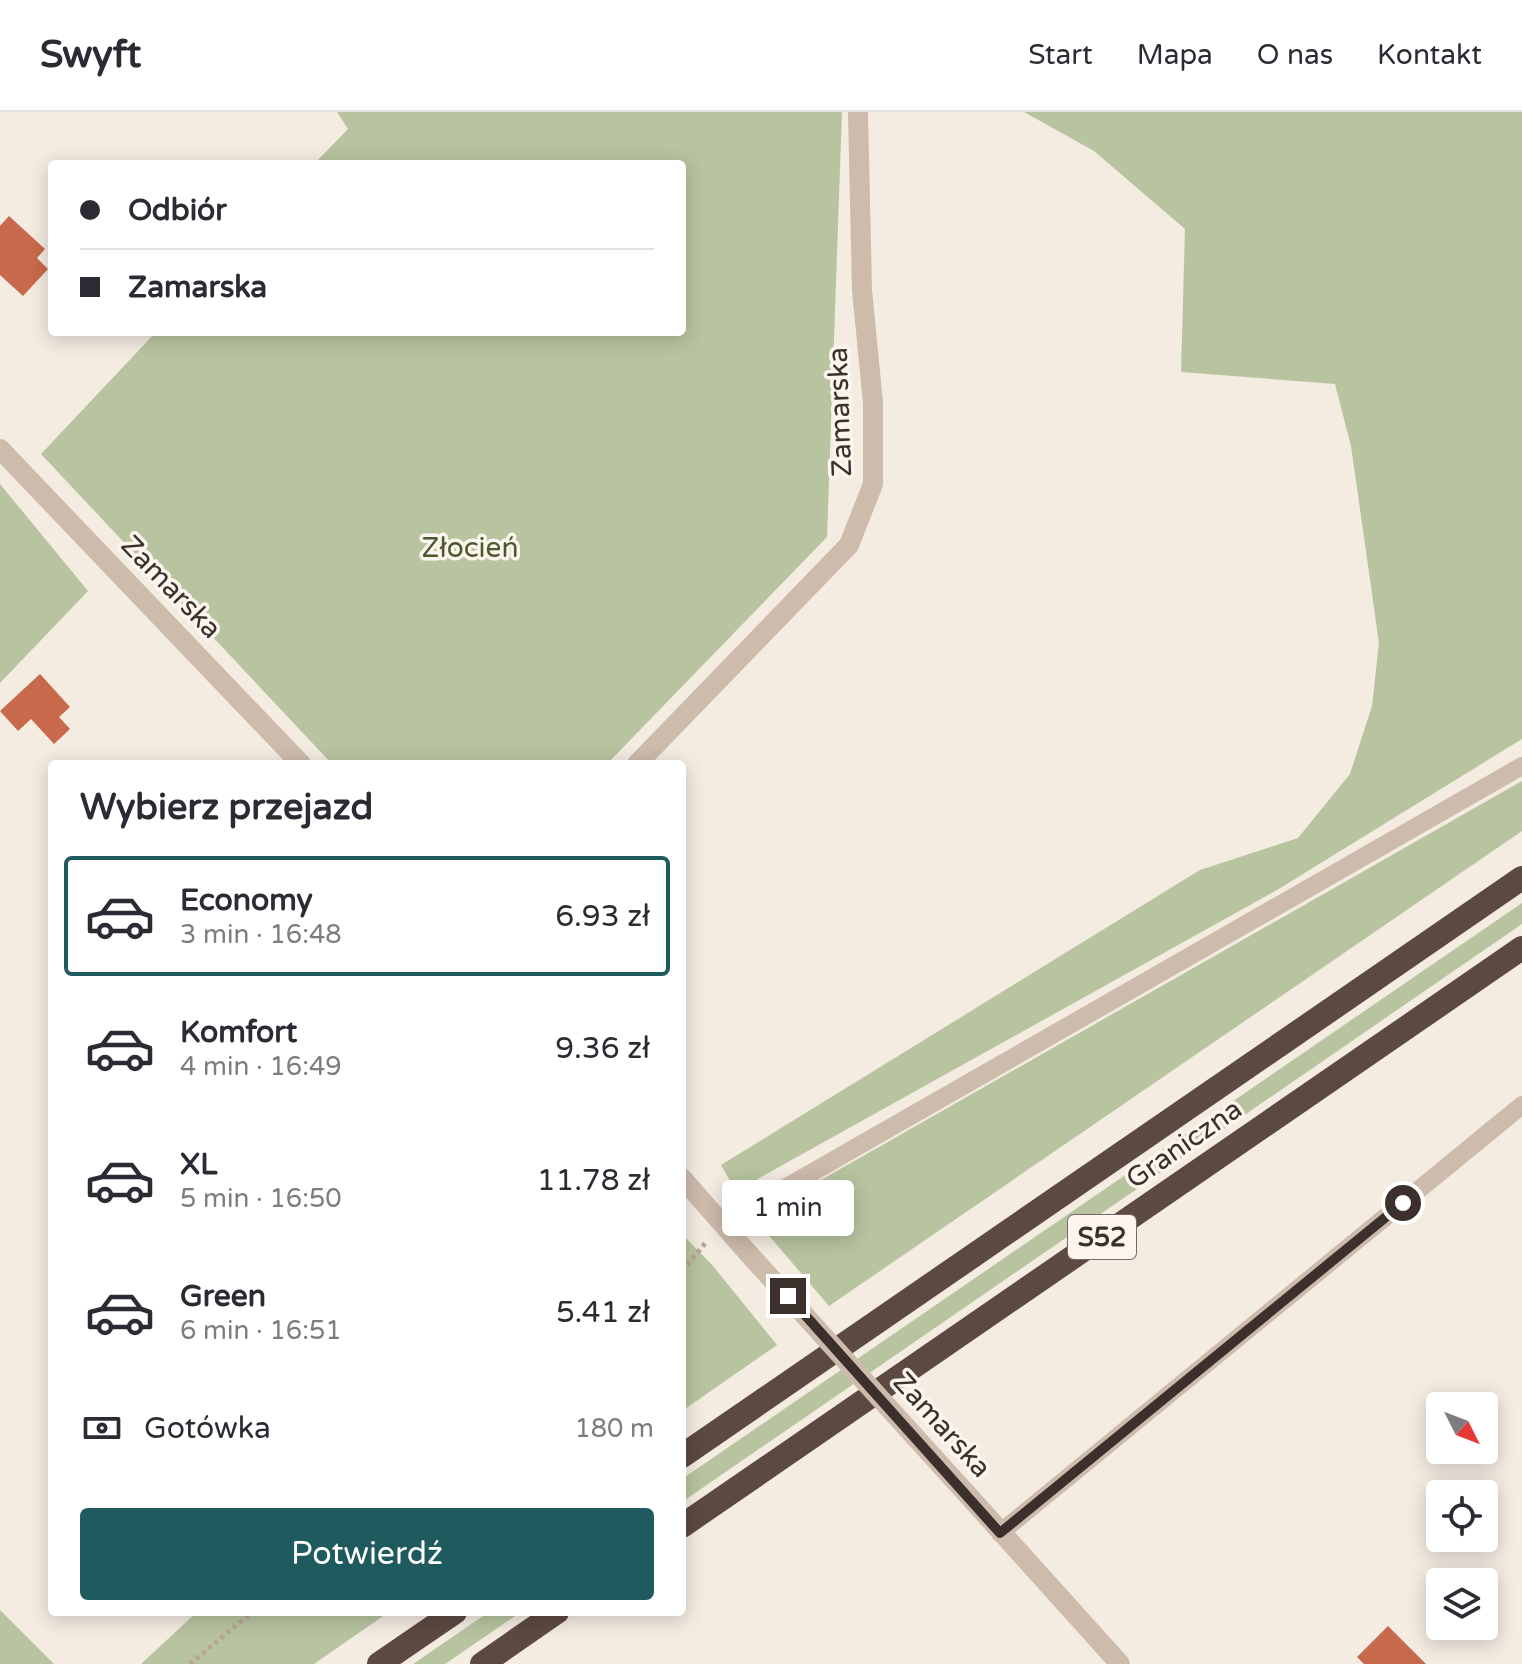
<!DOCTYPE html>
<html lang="pl">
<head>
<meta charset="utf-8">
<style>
  :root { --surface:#fff; --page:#f7f7f7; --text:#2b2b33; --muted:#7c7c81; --line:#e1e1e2; --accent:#1f5a5e }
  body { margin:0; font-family:"Varela Round",sans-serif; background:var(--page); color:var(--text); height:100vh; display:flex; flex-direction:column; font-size:30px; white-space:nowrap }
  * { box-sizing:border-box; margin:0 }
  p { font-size:26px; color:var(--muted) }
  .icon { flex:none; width:44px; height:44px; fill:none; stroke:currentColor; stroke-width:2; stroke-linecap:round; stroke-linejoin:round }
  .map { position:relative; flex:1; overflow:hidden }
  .side { position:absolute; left:48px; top:648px; width:638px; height:856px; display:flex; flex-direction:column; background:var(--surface); border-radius:8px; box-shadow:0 4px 20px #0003 }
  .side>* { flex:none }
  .banner { position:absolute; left:48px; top:48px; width:638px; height:176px; border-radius:8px; box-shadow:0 4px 20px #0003; display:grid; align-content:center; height:176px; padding:0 32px; background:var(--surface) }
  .needle { width:52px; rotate:132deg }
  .fabs { position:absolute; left:1426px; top:1280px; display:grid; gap:16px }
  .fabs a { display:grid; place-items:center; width:72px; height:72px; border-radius:8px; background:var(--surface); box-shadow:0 4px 20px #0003; font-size:40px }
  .end { position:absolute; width:36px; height:36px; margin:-18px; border:10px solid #3b302b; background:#fff; box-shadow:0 0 0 4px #fff }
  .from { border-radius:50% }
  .bubble { position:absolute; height:56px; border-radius:8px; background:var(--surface); box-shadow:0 4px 20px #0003; font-size:26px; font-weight:600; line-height:56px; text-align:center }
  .banner b { display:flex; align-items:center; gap:28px; height:76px; font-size:30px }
  .banner b+b { border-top:2px solid var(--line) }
  .banner i { width:20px; height:20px; background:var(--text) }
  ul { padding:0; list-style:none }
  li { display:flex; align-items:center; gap:24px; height:120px; margin:0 16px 12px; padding:0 16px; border:4px solid transparent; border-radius:8px }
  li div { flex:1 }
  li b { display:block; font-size:30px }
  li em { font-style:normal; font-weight:600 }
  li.active { border-color:var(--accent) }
  li>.icon { width:72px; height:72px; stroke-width:1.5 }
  h2 { padding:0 32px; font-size:36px; line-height:96px }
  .pay { display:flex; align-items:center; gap:20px; height:88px; padding:0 32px; font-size:30px }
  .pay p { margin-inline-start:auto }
  .cta { display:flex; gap:16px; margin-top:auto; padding:16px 32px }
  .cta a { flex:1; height:92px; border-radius:8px; background:var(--accent); color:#fff; font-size:32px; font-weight:600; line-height:92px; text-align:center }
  header { display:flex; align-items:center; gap:48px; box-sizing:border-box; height:112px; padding:0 40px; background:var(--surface); border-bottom:2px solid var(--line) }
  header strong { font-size:38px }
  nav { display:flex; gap:44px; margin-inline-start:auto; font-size:28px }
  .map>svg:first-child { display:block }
  .green { fill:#b8c4a0 }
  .building { fill:#c8694b }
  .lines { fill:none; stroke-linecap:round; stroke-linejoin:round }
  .path { stroke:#b9a596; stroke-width:5; stroke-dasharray:4 4; stroke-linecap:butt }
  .service { stroke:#cdbbac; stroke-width:18 }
  .minor { stroke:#cdbbac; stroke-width:20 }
  .motorway { stroke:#5c4a42; stroke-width:24 }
  .minor-bridge { stroke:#cdbbac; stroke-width:20 }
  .route { stroke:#3b302b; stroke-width:10 }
  .labels { text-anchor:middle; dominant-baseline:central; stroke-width:7; stroke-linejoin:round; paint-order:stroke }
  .shield { fill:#fbf5ee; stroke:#756b66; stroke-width:2 }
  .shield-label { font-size:26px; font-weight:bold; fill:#3b302b }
  .street-label { font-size:28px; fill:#3b302b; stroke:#fbf5ee }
  .park-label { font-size:28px; fill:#4a5a2e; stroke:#fbf5ee }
</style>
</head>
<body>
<header>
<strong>Swyft</strong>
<nav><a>Start</a><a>Mapa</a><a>O nas</a><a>Kontakt</a></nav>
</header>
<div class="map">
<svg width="1522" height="1552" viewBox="0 0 1522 1552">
  <rect width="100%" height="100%" fill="#f4ebe1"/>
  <g class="green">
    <path d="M337,0H842L827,425L607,652H332L41,342L156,220H682V52H314L348,17Z"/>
    <path d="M1024,0H1522V627L1277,778L736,1079L721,1053L1200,758L1298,726L1350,662L1372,594L1379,531L1351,334L1335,272L1181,260L1185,117L1094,39Z"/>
    <path d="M0,372L88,479L0,571Z"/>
    <path d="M1522,669V719L829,1194L754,1106Z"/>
    <path d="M1522,791V812L682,1390V1367Z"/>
    <path d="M682,1122L713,1154L777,1233L682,1299Z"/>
    <path d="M0,1497V1498L54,1552H0Z"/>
    <path d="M197,1500H389L314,1552H141Z"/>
    <path d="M489,1500H521L445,1552H413Z"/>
  </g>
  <g class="building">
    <path d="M9,104L45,137L37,146L48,157L23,184L0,163V114Z"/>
    <path d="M40,562L70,595L59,605L70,617L54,632L31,607L18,619L0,599Z"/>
    <path d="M1388,1514L1426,1552H1364L1357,1545Z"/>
  </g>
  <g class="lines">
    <g class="path">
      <path d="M682,1159L707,1129"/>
      <path d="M190,1552L252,1500"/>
    </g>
    <g class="service">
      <path d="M722,1112L1522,654"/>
      <path d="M1000,1421L1522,993"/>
    </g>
    <g class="minor">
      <path d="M0,337L301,652"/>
      <path d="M637,652L849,433L873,372V291L862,178L858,0"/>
      <path d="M682,1066L748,1141"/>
      <path d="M966,1381L1120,1552"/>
    </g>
    <g class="motorway">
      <path d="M682,1344L1522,766"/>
      <path d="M682,1414L1522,836"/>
      <path d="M379,1552L455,1500"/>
      <path d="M482,1552L557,1500"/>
    </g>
    <path class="minor-bridge" d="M748,1141L966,1381"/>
  </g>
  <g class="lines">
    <path class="route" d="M788,1184L1000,1421L1403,1091"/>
  </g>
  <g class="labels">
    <rect class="shield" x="1068" y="1103" width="68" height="44" rx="6"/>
    <g class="shield-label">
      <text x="1102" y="1125">S52</text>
    </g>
    <g class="street-label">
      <text transform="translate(840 300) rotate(-92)">Zamarska</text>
      <text transform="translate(171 475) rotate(46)">Zamarska</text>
      <text transform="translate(1184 1032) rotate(-35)">Graniczna</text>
      <text transform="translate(942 1313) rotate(48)">Zamarska</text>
    </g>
    <g class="park-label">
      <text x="470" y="436">Złocień</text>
    </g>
  </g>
</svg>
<div class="fabs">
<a><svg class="needle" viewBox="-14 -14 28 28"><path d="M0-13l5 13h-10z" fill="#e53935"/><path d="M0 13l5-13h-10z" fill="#7c7c81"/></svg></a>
<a><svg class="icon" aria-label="locate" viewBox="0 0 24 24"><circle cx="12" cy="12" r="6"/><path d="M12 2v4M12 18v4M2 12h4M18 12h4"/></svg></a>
<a><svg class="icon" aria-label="layers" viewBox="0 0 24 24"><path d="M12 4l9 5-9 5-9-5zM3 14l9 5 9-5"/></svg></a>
</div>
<i class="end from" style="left:1403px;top:1091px"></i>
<i class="end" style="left:788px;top:1184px"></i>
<div class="bubble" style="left:722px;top:1068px;width:132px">1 min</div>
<div class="banner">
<b><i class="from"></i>Odbiór</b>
<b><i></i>Zamarska</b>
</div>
<section class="side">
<h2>Wybierz przejazd</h2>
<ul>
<li class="active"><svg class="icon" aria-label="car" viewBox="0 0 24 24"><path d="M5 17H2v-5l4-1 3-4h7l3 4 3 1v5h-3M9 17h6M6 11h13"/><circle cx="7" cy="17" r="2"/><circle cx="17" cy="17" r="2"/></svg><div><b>Economy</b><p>3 min · 16:48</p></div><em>6.93 zł</em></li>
<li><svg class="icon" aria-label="car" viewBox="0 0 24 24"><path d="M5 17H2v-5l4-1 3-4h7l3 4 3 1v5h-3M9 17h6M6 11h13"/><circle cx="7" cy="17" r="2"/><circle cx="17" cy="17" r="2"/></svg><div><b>Komfort</b><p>4 min · 16:49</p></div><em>9.36 zł</em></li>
<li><svg class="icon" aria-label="car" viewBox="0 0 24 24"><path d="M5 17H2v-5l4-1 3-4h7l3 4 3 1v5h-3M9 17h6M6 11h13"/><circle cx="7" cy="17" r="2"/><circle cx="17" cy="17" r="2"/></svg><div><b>XL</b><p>5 min · 16:50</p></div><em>11.78 zł</em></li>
<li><svg class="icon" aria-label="car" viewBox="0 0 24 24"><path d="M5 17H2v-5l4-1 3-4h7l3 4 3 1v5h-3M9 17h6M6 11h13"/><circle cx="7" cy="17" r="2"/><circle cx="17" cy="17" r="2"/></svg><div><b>Green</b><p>6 min · 16:51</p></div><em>5.41 zł</em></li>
</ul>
<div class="pay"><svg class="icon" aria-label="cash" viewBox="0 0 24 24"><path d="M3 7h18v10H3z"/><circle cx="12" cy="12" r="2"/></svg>Gotówka<p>180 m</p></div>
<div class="cta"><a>Potwierdź</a></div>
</section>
</div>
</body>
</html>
